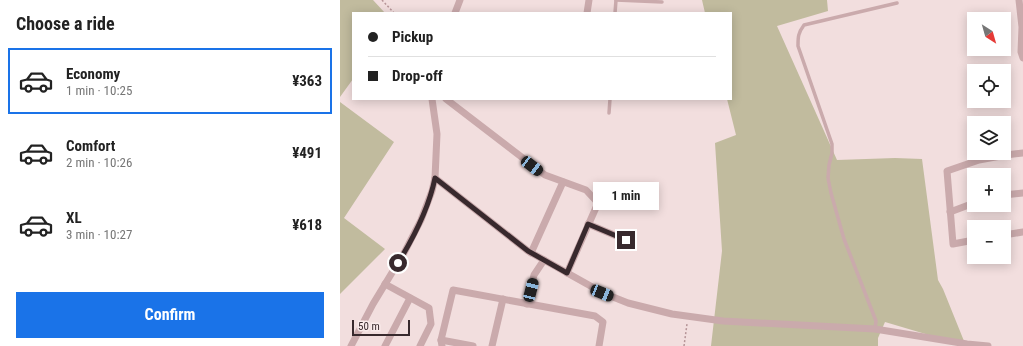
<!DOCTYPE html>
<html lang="en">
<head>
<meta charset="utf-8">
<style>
  :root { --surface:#fff; --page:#f2f2f2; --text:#222; --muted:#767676; --line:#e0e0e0; --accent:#1a73e8 }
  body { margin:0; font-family:"Roboto Condensed",sans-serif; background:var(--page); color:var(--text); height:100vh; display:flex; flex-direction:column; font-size:15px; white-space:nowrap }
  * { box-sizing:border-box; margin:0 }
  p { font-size:13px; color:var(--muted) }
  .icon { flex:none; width:22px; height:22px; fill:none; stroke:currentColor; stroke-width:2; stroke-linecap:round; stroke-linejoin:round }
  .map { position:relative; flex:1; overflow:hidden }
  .drawer { display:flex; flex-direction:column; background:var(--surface); width:340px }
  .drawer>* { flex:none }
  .banner { position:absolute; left:12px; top:12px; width:380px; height:88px; border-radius:0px; box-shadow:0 2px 10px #0003; display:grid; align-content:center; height:88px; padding:0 16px; background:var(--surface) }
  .needle { width:26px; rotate:143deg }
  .tools { position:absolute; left:627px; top:12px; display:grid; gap:8px }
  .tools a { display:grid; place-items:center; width:44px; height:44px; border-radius:0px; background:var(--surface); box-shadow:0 2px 10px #0003; font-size:20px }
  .scale { position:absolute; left:12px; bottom:10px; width:58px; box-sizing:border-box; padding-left:4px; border:2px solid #38292d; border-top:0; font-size:11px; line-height:14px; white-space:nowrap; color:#38292d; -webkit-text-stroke:3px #faebeb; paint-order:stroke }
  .end { position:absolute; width:18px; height:18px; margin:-9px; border:5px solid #38292d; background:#fff; box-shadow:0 0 0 2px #fff }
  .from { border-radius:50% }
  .bubble { position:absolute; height:28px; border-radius:0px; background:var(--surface); box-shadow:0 2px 10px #0003; font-size:13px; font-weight:700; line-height:28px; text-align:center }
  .car { position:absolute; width:12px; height:24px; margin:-12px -6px; border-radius:5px; box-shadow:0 0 3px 1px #0007; background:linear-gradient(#222 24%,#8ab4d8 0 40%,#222 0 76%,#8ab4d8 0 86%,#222 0) }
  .banner b { display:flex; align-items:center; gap:14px; height:38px; font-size:15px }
  .banner b+b { border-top:1px solid var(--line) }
  .banner i { width:10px; height:10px; background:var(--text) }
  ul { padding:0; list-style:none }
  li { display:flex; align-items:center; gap:12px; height:66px; margin:0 8px 6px; padding:0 8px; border:2px solid transparent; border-radius:0px }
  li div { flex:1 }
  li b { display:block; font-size:15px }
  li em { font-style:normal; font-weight:700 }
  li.active { border-color:var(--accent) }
  li>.icon { width:36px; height:36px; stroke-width:1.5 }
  h2 { padding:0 16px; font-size:18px; line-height:48px }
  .button { display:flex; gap:8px; margin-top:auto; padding:8px 16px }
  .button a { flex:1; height:46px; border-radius:0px; background:var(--accent); color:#fff; font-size:16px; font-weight:700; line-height:46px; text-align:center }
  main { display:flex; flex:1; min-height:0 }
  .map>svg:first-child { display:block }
  .green { fill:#c1bb9e }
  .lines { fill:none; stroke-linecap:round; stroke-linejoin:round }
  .path { stroke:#b69497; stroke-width:1.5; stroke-dasharray:2 2; stroke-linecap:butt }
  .lane { stroke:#caaaac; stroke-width:3.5 }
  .street { stroke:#caaaac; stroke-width:7 }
  .route { stroke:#38292d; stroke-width:5 }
</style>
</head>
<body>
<main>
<section class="drawer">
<h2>Choose a ride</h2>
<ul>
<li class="active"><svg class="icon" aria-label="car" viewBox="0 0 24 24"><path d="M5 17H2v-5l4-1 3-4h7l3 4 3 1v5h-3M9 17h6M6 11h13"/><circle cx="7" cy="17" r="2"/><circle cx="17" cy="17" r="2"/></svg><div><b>Economy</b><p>1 min · 10:25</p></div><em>¥363</em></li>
<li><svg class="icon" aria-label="car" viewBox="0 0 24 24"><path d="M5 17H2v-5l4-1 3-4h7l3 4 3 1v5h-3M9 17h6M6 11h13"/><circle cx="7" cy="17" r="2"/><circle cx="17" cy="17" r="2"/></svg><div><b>Comfort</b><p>2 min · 10:26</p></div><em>¥491</em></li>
<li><svg class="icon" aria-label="car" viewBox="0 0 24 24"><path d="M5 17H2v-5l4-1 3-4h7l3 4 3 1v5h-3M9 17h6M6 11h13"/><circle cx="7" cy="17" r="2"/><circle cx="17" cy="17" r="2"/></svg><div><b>XL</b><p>3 min · 10:27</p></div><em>¥618</em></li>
</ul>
<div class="button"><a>Confirm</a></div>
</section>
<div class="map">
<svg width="683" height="346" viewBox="0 0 683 346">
  <rect width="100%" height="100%" fill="#f2dede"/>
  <g class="green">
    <path d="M0,0H33L45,13H13V79L0,97Z"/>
    <path d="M362,0H487L488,11L437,26L497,160L555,158L582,159L598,280L603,289L626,346L545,322L538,338V346H371L382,251L375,143L396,135L387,99H391V13H365Z"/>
    <path d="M0,102L54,142L4,218L45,249L0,294Z"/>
  </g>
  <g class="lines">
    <g class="path">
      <path d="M42,0L54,13"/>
      <path d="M344,346L347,324"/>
    </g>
    <g class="lane">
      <path d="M276,0L322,2"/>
      <path d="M275,13L276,0"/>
      <path d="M269,113L270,99"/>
      <path d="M535,329L536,321L504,239L491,193L488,178L489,165L492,153V144L458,46C458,37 458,33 464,25L557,3"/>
    </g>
    <g class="street">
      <path d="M679,0L682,27L681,52L683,58"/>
      <path d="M115,13L120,0"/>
      <path d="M247,13L249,0"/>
      <path d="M106,99L205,175L246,190L258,203L227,273"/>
      <path d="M95,178L188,251L263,293L288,303L332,314L383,321L535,329L627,344L648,346"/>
      <path d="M664,195L683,193"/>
      <path d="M610,212L634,203"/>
      <path d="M248,224L286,240"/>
      <path d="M664,235L683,232"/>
      <path d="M634,240L613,244L607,171L639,160L666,155L683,153"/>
      <path d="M191,253L223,182"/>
      <path d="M45,284L89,308L91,324L80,346"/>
      <path d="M187,304L194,275L204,260"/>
      <path d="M101,340L133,346"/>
      <path d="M11,346L33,304L64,253L81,220L92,191L95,178L97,134L92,99"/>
      <path d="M45,346L70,298"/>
      <path d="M102,346L101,340L113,290L255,316L263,322L259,346"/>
      <path d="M152,346L163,299"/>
    </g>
  </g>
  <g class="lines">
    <path class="route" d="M58,263C74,237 89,208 95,178L188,251L227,273L248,224L286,240"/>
  </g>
</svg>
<div class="tools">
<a><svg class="needle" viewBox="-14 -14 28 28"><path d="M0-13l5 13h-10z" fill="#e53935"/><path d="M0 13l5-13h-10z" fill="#767676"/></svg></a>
<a><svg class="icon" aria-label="locate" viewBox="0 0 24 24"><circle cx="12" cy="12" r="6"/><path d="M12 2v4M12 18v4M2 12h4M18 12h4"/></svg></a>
<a><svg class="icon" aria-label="layers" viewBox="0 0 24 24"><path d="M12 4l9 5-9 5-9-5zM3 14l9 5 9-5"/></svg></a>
<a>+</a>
<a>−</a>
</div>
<div class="scale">50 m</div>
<i class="end from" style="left:58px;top:263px"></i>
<i class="end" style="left:286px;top:240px"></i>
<div class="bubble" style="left:253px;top:182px;width:66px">1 min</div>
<i class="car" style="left:192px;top:166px;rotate:127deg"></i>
<i class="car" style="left:191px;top:290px;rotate:14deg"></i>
<i class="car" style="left:262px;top:293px;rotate:112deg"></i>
<div class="banner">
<b><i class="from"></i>Pickup</b>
<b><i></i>Drop-off</b>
</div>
</div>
</main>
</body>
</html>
